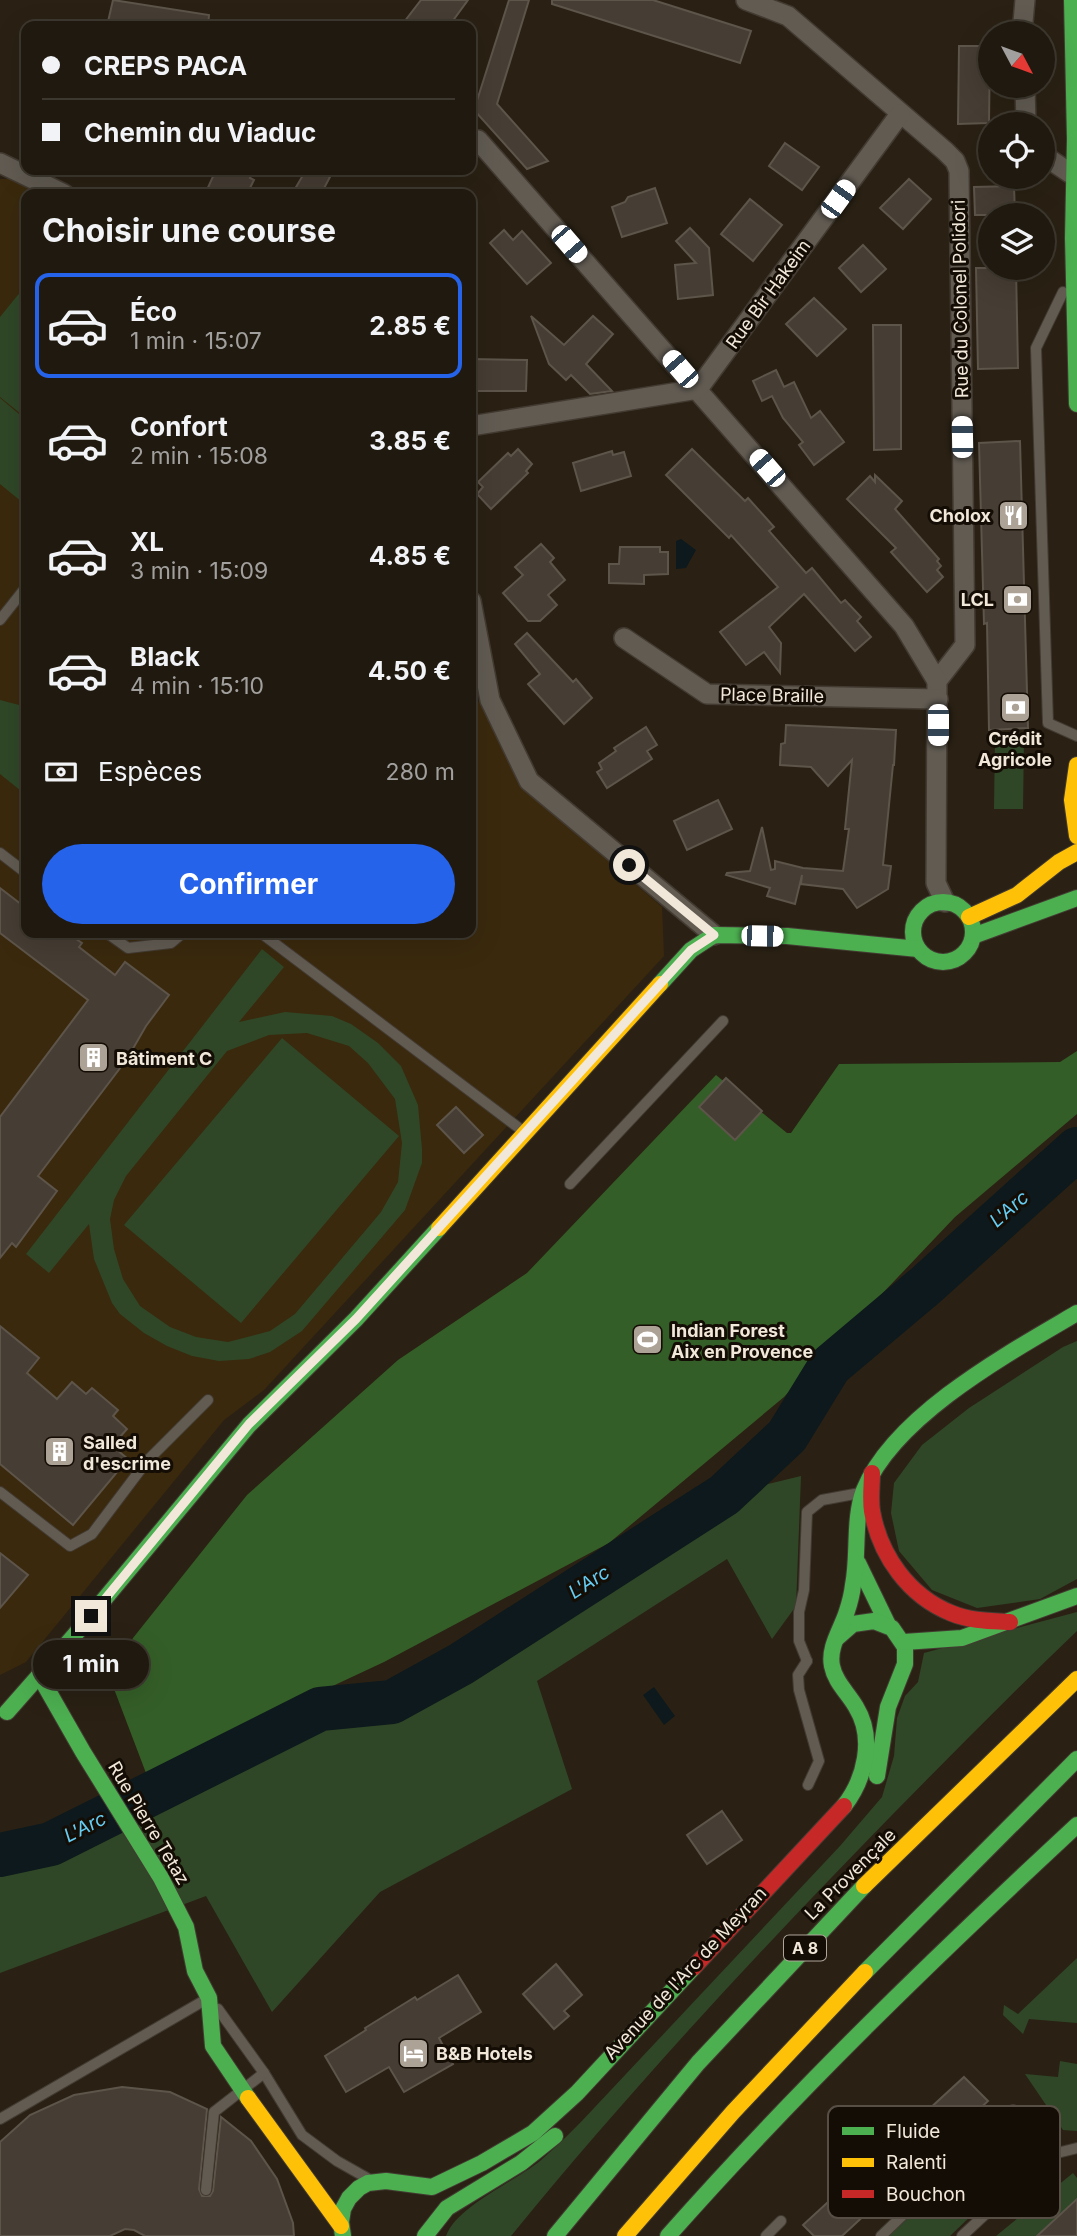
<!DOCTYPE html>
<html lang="fr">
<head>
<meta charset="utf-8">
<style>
  :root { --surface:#20190f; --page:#2d261d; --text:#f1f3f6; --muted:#a2a09e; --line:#3d382f; --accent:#2563eb }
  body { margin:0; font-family:Inter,sans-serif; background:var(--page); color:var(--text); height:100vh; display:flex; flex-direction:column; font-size:26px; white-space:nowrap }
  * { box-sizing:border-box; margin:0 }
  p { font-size:23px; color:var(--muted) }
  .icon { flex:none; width:38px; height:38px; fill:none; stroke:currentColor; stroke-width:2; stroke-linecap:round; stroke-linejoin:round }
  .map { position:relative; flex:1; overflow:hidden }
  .panel { position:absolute; left:21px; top:189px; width:455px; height:749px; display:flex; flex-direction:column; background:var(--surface); border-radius:14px; box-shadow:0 7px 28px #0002,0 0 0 2px var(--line) }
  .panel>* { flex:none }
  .banner { position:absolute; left:21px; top:21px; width:455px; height:154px; border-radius:14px; box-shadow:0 7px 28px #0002,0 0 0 2px var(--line); display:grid; align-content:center; height:154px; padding:0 21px; background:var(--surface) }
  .needle { width:46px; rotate:131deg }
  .controls { position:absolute; left:978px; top:21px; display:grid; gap:14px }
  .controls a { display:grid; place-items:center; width:77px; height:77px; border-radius:50%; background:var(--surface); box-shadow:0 7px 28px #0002,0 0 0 2px var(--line); font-size:35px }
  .end { position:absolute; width:32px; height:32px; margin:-16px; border:9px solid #f2e8da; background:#111; box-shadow:0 0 0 4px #111 }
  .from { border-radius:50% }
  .bubble { position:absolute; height:49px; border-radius:24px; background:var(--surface); box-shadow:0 7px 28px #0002,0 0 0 2px var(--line); font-size:23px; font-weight:700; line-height:49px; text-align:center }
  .car { position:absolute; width:21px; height:42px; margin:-21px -10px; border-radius:9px; box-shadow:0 0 5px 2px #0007; background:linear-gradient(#fff 24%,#345 0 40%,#fff 0 76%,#345 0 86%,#fff 0) }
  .banner b { display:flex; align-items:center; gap:24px; height:66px; font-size:26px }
  .banner b+b { border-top:2px solid var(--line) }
  .banner i { width:18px; height:18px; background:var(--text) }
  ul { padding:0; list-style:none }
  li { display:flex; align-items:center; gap:21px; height:105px; margin:0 14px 10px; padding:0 7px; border:4px solid transparent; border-radius:14px }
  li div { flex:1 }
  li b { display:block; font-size:26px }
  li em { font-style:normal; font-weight:700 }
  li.on { border-color:var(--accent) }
  li>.icon { width:63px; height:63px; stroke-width:1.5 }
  h2 { padding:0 21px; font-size:32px; line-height:84px }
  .pay { display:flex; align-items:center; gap:18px; height:77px; padding:0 21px; font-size:26px }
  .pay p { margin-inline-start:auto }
  .cta { display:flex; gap:14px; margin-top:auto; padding:14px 21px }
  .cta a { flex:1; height:80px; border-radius:42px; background:var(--accent); color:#fff; font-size:28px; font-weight:700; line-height:80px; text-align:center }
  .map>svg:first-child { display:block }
  .built { fill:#3a290d }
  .green { fill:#2f4727; fill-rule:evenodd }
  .forest { fill:#345e27 }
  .water { fill:#0d191c }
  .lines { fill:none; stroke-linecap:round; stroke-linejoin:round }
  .river { stroke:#0d191c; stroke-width:44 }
  .building { fill:#463d34; stroke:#5d544a; stroke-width:2 }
  .lane-casing { stroke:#433b32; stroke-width:12 }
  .street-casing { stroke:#433b32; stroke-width:22 }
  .fast-casing { stroke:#433b32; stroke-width:18 }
  .slow-casing { stroke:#433b32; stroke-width:18 }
  .jam-casing { stroke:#433b32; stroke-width:18 }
  .lane { stroke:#615b52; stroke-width:10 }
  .street { stroke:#615b52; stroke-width:19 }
  .fast { stroke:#4caf50; stroke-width:16 }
  .slow { stroke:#ffc107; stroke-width:16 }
  .jam { stroke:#c62828; stroke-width:16 }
  .route { stroke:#f2e8da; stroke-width:9 }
  .labels { text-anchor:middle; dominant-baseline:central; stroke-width:6; stroke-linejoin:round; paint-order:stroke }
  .shield { fill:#140d05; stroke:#afa69a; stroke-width:2 }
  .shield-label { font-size:16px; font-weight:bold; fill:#f2e8da }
  .street-label { font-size:18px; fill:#f2e8da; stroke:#140d05 }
  .poi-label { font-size:18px; font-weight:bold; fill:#f2e8da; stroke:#140d05; text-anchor:start }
  .water-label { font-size:19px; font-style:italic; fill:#65cdf3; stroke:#140d05 }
  .key { fill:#140d05; stroke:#574f45; stroke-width:2 }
  .key-label { font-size:19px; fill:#f2e8da }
</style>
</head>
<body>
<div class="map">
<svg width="1077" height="2236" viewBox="0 0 1077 2236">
  <rect width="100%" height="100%" fill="#2a2114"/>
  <path class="built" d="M0,179H9L41,194H26V933H471V661L476,697L530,794L662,907L664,956L264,1390L224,1420L26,1662L0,1675Z"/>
  <g class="green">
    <path d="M26,285V418L0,397V317Z"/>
    <path d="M0,398L26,420V498L22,502L0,484Z"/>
    <path d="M0,700L23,706L26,704V795L0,774Z"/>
    <path d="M995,737H1024L1023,809H994Z"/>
    <path d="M262,949L284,967L239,1022L285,1012L332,1016L351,1024L378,1043L401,1066L418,1105L422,1149V1163L405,1210L302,1331L270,1352L249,1359L219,1361L192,1356L167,1346L144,1333L120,1314L112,1303L94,1259L89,1224L49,1273L26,1254ZM307,1033L349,1046L368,1063L395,1099L402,1143L398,1182L381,1212L295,1314L270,1331L228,1342L196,1337L170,1327L140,1306L123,1279L114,1249L110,1219L114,1200L126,1176L227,1051L269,1035Z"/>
    <path d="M282,1038L399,1136L241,1323L124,1225Z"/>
    <path d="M1077,1341V1579L1040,1599L977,1608L932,1590L899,1551L891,1513L894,1483L922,1445L969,1408L1063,1347Z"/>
    <path d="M801,1476L796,1606L772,1639L727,1559L537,1681L572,1789L380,1892L272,2012L206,1896L0,1973V1855L51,1844L320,1709L392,1702L724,1495Z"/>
    <path d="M1077,1612V1631C1014,1691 953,1753 892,1815C760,1950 631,2089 511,2236H446C457,2206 514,2182 540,2161C554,2149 567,2136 580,2123L840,1846L882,1797L894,1756L897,1718L905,1696L918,1682L924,1653Z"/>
    <path d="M1077,1958V2023L1029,2019L1023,2034L1003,2015L1004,2005L1018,2014Z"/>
    <path d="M1060,2061L1077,2064V2131L1063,2130L1025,2074L1058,2077Z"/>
    <path d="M1002,2129L1028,2161L950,2236H887Z"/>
    <path d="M1073,2173L1077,2178V2199L1037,2236H996Z"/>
  </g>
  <path class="forest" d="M1077,1051V1114L955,1217L784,1397L609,1543L384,1662L146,1773L111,1681L133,1638L247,1495L398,1360L527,1273L716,1075L787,1133H791L839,1064L1060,1062Z"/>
  <g class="water">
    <path d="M681,539L696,550L686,568L676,569V541Z"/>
    <path d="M654,1687L675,1716L664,1725L643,1695Z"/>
  </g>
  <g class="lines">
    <path class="river" d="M0,1855L51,1844L320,1709L392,1702L461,1664L724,1495L787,1436L830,1366L925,1286L1077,1149"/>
  </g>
  <g class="building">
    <path d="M113,0L209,15L208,26H107Z"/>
    <path d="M421,0H468L449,26H401Z"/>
    <path d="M509,0H529L497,104L548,161L527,169L474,110Z"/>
    <path d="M552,0H653L751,31L740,63L552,4Z"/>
    <path d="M959,46H990L989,123L958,124Z"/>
    <path d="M785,143L819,167L802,190L769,166Z"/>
    <path d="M216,170H253L250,178L254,180L247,194H205Z"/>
    <path d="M306,170H316L330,177L321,194H292Z"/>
    <path d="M909,179L931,199L903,229L880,208Z"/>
    <path d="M1014,186L1015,215H975L974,187Z"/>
    <path d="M655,188L667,223L622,237L612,207L625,202L628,197Z"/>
    <path d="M750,199L782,225L753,261L721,234Z"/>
    <path d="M690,228L709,248L713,295L678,299L675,265L696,263L676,241Z"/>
    <path d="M504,230L513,240L522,231L551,263L527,284L490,243Z"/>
    <path d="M863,245L886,269L861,292L839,268Z"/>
    <path d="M976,268H1016L1018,368L978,369Z"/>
    <path d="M814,298L846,329L817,356L786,324Z"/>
    <path d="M531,316L564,345L593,316L613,334L586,364L612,391L590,394L571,375L566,380L549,364Z"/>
    <path d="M873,325H901V449L874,450Z"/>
    <path d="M471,359L527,360L526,391H471Z"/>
    <path d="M776,370L784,387L794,382L811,418L820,411L844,442L814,465L799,445L803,442L783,418L772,396L762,401L753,381Z"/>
    <path d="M1020,441L1028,728L989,730L987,623L984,624L979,443Z"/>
    <path d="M518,449L532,464L526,471L528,473L491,509L477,494L483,487L478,482L508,453L511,456Z"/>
    <path d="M692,449L745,501L748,498L774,527L769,531L806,573L812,568L841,603L845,600L861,617L857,621L871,637L855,651L804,594L769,627L781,643L780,673L764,652L746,665L720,632L778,587L731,535L729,538L666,475Z"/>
    <path d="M612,451L613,455L624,452L631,476L581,491L573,463Z"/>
    <path d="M875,475L902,501L895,509L939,559L937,561L941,566L937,570L943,577L927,592L891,552L896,548L847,499L870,476L875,482Z"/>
    <path d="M541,544L554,558L550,562L565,580L548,595L557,605L540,621H528L503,593L523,575L515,567Z"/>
    <path d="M620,547H660V552H668V574L644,575V584L609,583V564H619Z"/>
    <path d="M527,633L573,682L576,679L592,698L564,724L528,684L540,674L515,644Z"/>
    <path d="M786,725L896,730L894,765H893L883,865L891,866L888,889L857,908L843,889L801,884L802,875L795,904L767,896L770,888L726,875L727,873L750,871L762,827L771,870L775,869V861L803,868L843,871L849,829H845L852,760L828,786L811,767L780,765L781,744L785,743Z"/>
    <path d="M646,727L657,745L647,751L652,759L607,788L597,772L602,769L599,763L616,751L614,748Z"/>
    <path d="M718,800L732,829L687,850L674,821Z"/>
    <path d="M0,888L26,908V933H67L82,943L79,947L115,975L125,962L169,995L146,1026L127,1059L38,1176L57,1191L16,1247L12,1243L0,1258V1117L88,1000L0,933Z"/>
    <path d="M726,1078L762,1111L735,1140L699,1107Z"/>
    <path d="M456,1107L483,1135L464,1153L437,1125Z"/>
    <path d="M0,1326L39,1358L27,1373L57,1399L72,1382L86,1394L92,1388L118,1410L113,1416L127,1429L112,1446L128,1459L73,1525L0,1464Z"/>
    <path d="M0,1553L28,1575L0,1608Z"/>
    <path d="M722,1811L742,1840L707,1864L687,1835Z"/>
    <path d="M556,1964L582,1995L564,2011L569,2016L554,2029L523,1994Z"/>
    <path d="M458,1975L481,2012L439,2038L453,2064L404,2092L389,2067L346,2092L325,2056L366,2030L365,2028L415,1997L417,2000Z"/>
    <path d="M964,2077L988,2101L842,2236H814L803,2225Z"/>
    <path d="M122,2087L170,2092L207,2109L199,2189L202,2196H210L213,2191L221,2117L251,2141L277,2179L293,2223L294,2236H145L134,2230L125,2229L110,2236H0V2142L30,2115L74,2095Z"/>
    <path d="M1077,2199V2236H1037Z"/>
  </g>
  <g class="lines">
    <defs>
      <g id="lane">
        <path d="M1063,292L1036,348L1048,723L1077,736"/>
        <path d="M0,620L26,587"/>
        <path d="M0,853L26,873"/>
        <path d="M107,933L128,948L171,943L183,933"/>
        <path d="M261,933L523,1131"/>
        <path d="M570,1184L723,1021"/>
        <path d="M0,1492L70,1546L92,1534L147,1461L208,1400"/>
        <path d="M807,1661L799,1641V1612L804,1590L807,1512L822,1500L860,1493"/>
        <path d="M807,1661L798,1675L799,1690L819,1761L808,1785"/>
        <path d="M218,2009L264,2073L302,2135L337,2161L367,2178"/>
        <path d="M0,2119L205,2000"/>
        <path d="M1049,2155L1077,2148"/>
        <path d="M206,2190L214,2112L264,2073"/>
        <path d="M766,2236L781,2221"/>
        <path d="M881,2236L1013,2110L1049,2155L962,2236"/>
      </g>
      <g id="street">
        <path d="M746,0L788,16L945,151L955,161L959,171L965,645L937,681L936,883L945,902"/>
        <path d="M1022,33L1025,0"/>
        <path d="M1025,86L1026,124"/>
        <path d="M478,140L904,626L937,681"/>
        <path d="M1043,155L1073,175"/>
        <path d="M0,163L64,194"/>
        <path d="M471,426L698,389L900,114"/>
        <path d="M471,601L490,700L529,781L714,935"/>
        <path d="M624,638L707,694L938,699"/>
      </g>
      <g id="fast">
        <path d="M1072,0L1075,139"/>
        <path d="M1077,138L1075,139L1073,238L1077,404"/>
        <circle cx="943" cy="932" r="30"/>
        <path d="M973,936L1077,898"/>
        <path d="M660,984L691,950L714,935L787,936L918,949"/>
        <path d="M858,1563L888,1625"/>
        <path d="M837,1638L853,1624L874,1621L892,1628L905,1647V1664L888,1707L877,1776"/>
        <path d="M904,1642L962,1638L1077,1596"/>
        <path d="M39,1675L83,1752L161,1878L186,1927L195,1971L209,1998L213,2046L248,2098"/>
        <path d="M7,1712L73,1637L249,1425L356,1319L439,1228"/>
        <path d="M844,1806C865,1779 875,1738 856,1707C848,1693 835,1682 832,1666C828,1647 842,1628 847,1611C850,1602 852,1594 853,1585C859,1555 853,1519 864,1490C895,1415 1009,1353 1077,1313"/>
        <path d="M865,1972L1077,1759"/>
        <path d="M343,2236L341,2222L343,2209L349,2198L359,2188L368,2183L386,2181L432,2187L482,2163L533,2133L577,2093L693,1968"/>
        <path d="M425,2236L447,2208L521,2163L555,2136"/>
        <path d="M555,2236L698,2063L864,1886"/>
        <path d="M668,2236C796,2091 935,1957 1077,1825"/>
      </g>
      <g id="slow">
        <path d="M1077,765L1072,800L1077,836"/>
        <path d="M969,917L1017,895L1059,862L1077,852"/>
        <path d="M439,1228L660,984"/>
        <path d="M864,1886L1077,1679"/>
        <path d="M248,2098L341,2226"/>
        <path d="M625,2236L733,2112L865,1972"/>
      </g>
      <g id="jam">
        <path d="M872,1473C872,1485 870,1498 872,1511C880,1556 909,1596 951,1613C970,1621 990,1621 1010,1622"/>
        <path d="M693,1968L844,1806"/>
      </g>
    </defs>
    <use href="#lane" class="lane-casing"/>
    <use href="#street" class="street-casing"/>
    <use href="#fast" class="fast-casing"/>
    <use href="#slow" class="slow-casing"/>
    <use href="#jam" class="jam-casing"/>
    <use href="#lane" class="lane"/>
    <use href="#street" class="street"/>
    <use href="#fast" class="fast"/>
    <use href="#slow" class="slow"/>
    <use href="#jam" class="jam"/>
  </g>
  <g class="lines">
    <path class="route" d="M91,1616L249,1424L356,1319L691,950L714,935L629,865"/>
  </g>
  <defs>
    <symbol id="restaurant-square" viewBox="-11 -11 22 22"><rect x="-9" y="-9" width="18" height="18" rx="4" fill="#aca295" stroke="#140d05"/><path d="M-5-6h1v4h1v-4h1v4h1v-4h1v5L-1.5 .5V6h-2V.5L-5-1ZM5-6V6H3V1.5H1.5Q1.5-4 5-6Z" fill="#fff"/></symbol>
    <symbol id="bank-square" viewBox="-11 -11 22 22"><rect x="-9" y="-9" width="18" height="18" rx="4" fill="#aca295" stroke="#140d05"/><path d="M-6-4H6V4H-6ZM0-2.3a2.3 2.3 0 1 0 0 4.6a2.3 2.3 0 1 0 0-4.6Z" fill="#fff"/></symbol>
    <symbol id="building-square" viewBox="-11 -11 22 22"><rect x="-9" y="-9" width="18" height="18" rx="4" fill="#aca295" stroke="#140d05"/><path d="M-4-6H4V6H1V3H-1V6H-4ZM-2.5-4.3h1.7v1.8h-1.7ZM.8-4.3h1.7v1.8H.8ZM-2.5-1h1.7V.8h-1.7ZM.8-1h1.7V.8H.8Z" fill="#fff"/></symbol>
    <symbol id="stadium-square" viewBox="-11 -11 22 22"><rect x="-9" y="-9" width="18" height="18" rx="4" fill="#aca295" stroke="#140d05"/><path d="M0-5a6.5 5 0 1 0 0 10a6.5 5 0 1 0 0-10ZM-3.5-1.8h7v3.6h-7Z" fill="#fff"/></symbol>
    <symbol id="hotel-square" viewBox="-11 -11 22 22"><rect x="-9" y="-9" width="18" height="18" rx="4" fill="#aca295" stroke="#140d05"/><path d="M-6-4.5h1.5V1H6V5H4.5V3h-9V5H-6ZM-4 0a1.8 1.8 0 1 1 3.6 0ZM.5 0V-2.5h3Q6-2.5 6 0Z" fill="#fff"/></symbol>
  </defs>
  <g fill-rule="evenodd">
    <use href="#restaurant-square" x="996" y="498" width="35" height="35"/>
    <use href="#bank-square" x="1000" y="582" width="35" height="35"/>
    <use href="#bank-square" x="998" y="690" width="35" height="35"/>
    <use href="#building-square" x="76" y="1040" width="35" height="35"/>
    <use href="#stadium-square" x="630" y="1322" width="35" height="35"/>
    <use href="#building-square" x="42" y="1434" width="35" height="35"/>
    <use href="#hotel-square" x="396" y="2036" width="35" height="35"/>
  </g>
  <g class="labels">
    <rect class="shield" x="784" y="1935.5" width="42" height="25" rx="5"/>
    <g class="shield-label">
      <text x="805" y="1948">A 8</text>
    </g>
    <g class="street-label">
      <text transform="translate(768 294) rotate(-54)">Rue Bir Hakeim</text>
      <text transform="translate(960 299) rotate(-91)">Rue du Colonel Polidori</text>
      <text transform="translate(772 695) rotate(1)">Place Braille</text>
      <text transform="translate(149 1823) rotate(59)">Rue Pierre Tetaz</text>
      <text transform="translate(850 1874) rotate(-45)">La Provençale</text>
      <text transform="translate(685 1973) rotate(-47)">Avenue de l'Arc de Meyran</text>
    </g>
    <g class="poi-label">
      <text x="991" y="515" text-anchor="end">Cholox</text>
      <text x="994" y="599" text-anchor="end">LCL</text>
      <text x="1015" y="738" text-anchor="middle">Crédit<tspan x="1015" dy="21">Agricole</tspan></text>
      <text x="116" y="1058">Bâtiment C</text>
      <text x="671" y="1330">Indian Forest<tspan x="671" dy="21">Aix en Provence</tspan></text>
      <text x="83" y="1442">Salled<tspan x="83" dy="21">d'escrime</tspan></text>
      <text x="436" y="2053">B&amp;B Hotels</text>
    </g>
    <g class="water-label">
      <text transform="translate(1009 1209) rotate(-41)">L'Arc</text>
      <text transform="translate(589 1582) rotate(-33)">L'Arc</text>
      <text transform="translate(85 1827) rotate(-27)">L'Arc</text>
    </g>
  </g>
  <rect x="828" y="2106" width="232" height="112" rx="10" class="key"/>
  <rect x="842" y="2127" width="32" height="8" fill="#4caf50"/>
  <rect x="842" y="2158" width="32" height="9" fill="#ffc107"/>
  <rect x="842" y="2190" width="32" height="8" fill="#c62828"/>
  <g class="key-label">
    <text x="886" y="2138">Fluide</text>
    <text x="886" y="2169">Ralenti</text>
    <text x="886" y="2201">Bouchon</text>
  </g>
</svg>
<div class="controls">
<a><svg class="needle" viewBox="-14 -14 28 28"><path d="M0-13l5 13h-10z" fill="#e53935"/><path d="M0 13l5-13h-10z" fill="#a2a09e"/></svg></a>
<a><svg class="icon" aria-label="locate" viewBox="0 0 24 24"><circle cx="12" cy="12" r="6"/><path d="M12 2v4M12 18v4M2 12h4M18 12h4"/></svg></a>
<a><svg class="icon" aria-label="layers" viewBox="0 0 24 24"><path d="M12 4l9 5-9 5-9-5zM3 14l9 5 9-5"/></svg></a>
</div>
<i class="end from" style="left:629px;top:865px"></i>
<i class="end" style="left:91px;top:1616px"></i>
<div class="bubble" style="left:33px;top:1640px;width:116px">1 min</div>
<i class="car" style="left:838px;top:199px;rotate:36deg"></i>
<i class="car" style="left:569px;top:244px;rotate:139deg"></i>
<i class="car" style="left:680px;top:369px;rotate:319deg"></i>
<i class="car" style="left:962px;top:437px;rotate:359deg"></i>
<i class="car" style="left:767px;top:468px;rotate:319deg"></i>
<i class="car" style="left:938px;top:725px;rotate:180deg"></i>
<i class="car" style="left:762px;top:936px;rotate:91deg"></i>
<div class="banner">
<b><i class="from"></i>CREPS PACA</b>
<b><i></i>Chemin du Viaduc</b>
</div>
<section class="panel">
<h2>Choisir une course</h2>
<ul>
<li class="on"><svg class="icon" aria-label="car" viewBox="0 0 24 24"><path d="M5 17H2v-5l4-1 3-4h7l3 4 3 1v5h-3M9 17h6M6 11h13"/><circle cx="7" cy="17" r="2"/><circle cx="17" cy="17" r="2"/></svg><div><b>Éco</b><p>1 min · 15:07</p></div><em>2.85 €</em></li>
<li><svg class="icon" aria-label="car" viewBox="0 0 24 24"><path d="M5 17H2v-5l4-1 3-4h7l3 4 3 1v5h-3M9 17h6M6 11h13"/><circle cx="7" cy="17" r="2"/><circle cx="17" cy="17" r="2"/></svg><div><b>Confort</b><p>2 min · 15:08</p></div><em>3.85 €</em></li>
<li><svg class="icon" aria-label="car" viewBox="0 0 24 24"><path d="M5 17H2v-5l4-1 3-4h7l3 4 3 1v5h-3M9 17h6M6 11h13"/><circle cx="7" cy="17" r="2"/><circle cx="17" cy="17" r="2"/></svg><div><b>XL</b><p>3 min · 15:09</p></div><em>4.85 €</em></li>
<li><svg class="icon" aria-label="car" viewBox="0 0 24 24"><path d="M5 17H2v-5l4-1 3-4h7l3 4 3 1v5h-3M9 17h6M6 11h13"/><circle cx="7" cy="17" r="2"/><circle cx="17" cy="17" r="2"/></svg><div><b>Black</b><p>4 min · 15:10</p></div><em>4.50 €</em></li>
</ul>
<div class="pay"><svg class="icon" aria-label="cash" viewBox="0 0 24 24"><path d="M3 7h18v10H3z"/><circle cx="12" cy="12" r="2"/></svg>Espèces<p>280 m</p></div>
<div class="cta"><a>Confirmer</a></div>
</section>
</div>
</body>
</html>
